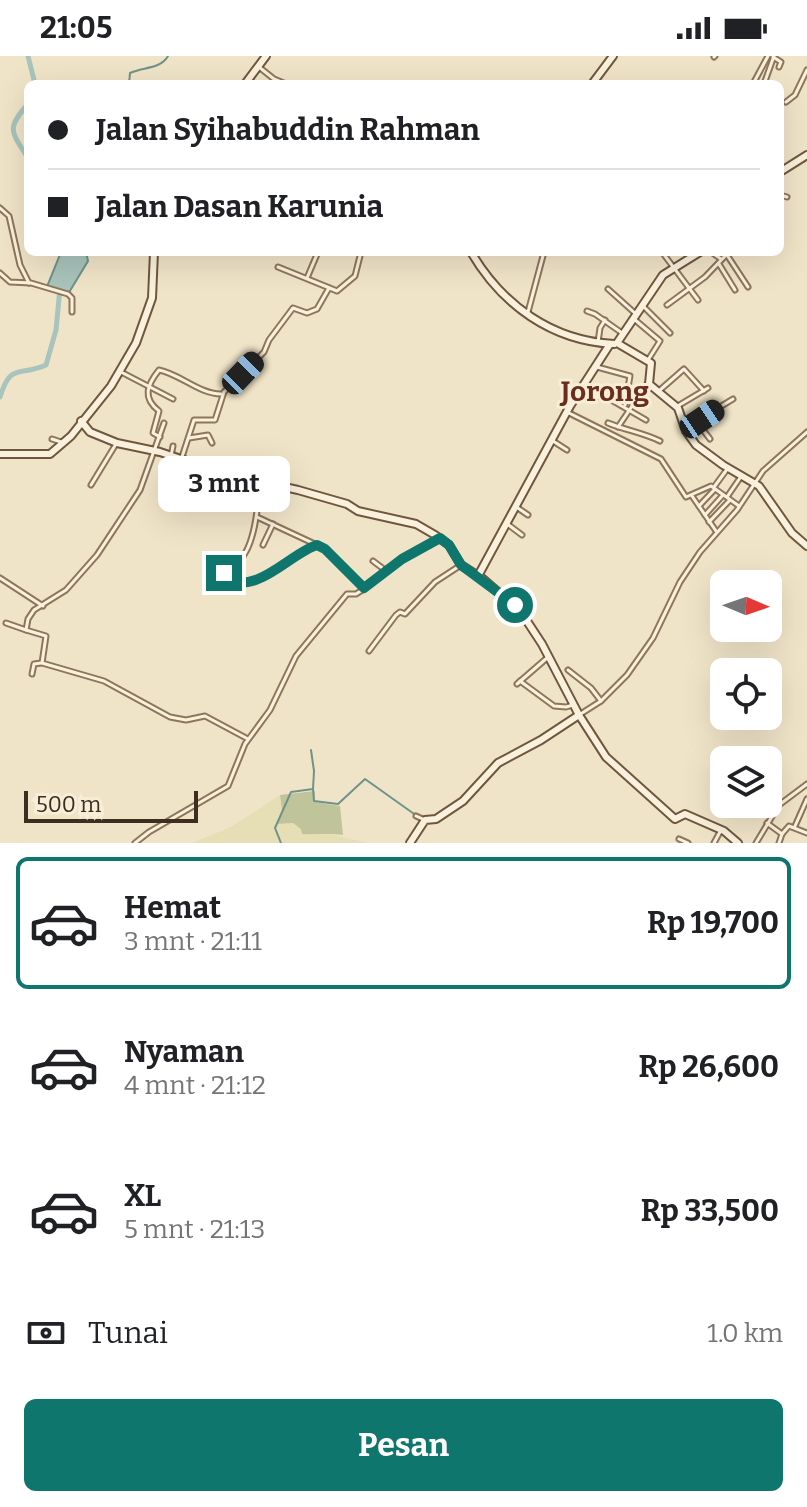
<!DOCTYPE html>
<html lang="id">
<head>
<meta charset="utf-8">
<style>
  :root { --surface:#fff; --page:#f6f6f6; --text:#202124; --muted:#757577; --line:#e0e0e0; --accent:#0f766e }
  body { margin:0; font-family:Bitter,serif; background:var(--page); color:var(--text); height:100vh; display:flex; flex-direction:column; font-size:30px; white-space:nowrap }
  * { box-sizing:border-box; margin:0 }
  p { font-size:26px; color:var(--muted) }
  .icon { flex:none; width:44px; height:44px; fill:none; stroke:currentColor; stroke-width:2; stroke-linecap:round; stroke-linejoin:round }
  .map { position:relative; height:787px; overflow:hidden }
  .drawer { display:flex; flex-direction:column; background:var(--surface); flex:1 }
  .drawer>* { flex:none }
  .guide { position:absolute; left:24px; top:24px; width:760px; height:176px; border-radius:12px; box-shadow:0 8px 32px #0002; display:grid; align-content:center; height:176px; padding:0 24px; background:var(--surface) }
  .needle { width:52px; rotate:92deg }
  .controls { position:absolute; left:710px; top:514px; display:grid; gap:16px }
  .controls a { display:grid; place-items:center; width:72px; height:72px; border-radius:12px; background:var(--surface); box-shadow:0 8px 32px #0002; font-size:40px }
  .scale { position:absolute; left:24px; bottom:20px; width:174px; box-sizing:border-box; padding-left:8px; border:4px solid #3d2e20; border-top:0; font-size:22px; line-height:28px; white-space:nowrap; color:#3d2e20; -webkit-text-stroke:6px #f7eed8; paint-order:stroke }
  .end { position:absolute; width:36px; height:36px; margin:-18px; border:10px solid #0f766e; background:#fff; box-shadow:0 0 0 4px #fff }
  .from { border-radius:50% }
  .bubble { position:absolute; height:56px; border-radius:12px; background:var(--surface); box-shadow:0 8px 32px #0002; font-size:26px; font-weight:700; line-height:56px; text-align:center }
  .car { position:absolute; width:24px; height:48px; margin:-24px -12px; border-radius:10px; box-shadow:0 0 6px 2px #0007; background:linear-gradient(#222 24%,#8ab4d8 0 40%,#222 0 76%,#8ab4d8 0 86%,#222 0) }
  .guide b { display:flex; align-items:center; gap:28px; height:76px; font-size:30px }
  .guide b+b { border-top:2px solid var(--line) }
  .guide i { width:20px; height:20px; background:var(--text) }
  ul { padding:14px 0 0; list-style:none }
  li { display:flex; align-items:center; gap:24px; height:132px; margin:0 16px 12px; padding:0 8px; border:4px solid transparent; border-radius:12px }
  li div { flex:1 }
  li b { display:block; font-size:30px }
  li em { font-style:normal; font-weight:700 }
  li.current { border-color:var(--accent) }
  li>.icon { width:72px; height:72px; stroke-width:1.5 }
  .pay { display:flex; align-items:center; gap:20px; height:88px; padding:0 24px; font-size:30px }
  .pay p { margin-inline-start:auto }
  .cta { display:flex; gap:16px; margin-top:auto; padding:16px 24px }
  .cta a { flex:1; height:92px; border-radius:12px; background:var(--accent); color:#fff; font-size:32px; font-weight:700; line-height:92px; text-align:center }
  .status { display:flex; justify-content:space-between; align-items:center; height:56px; padding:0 40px; background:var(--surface); direction:ltr }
  .status svg { height:22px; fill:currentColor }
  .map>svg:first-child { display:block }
  .farmland { fill:#e6deb5 }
  .cemetery { fill:#bfc49a }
  .water { fill:#a9c4bc; stroke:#6f938a; stroke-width:2 }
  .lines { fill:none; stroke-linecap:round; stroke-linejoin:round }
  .stream { stroke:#6f938a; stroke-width:2 }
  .river { stroke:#a9c4bc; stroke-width:5 }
  .street-casing { stroke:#8d765c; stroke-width:7 }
  .secondary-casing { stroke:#6f573f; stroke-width:10 }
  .street { stroke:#faf1dc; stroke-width:3 }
  .secondary { stroke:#faf1dc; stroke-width:6 }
  .route { stroke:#0f766e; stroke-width:10 }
  .labels { text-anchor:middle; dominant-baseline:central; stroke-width:6; stroke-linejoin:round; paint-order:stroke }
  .quarter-label { font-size:28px; font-weight:bold; fill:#6b2e1e; stroke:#f7eed8 }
</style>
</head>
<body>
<div class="status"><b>21:05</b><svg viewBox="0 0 49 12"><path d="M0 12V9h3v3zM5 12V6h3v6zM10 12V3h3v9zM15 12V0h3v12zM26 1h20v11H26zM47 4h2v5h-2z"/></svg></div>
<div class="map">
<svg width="807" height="787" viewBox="0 0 807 787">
  <rect width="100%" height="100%" fill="#f0e4c8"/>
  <path class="farmland" d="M280,739L282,754L276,768L293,767L313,779L322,776L367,787H192L231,771Z"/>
  <path class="cemetery" d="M315,735V746L340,750L343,779C328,777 316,779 302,778L301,773L293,767L276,768L282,754L280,739Z"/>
  <path class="water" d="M61,196H86L88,205L68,238L46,233Z"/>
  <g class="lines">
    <g class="stream">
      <path d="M129,28L130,17C143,11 161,13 168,0"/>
      <path d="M313,733L314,745L338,748L365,723L417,760"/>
      <path d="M281,787L275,772L291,736L313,733L314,715L311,694"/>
    </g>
    <g class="river">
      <path d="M28,0L35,28"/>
      <path d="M28,48C6,73 11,75 28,102"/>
      <path d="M0,341C11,306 19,321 46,309L56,274L60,232"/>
    </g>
    <defs>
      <g id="street">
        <path d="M714,1L715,0"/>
        <path d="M773,1L781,6L779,11"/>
        <path d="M259,11L274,23L286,28"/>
        <path d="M753,28L768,0"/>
        <path d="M764,28L774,0"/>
        <path d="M786,46L795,39L807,14"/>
        <path d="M780,139L787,141"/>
        <path d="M0,152L9,160L20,209L29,227"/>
        <path d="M662,196L698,244"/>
        <path d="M711,196L721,203"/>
        <path d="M727,199L748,231"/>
        <path d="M719,208L735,234"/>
        <path d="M278,211L337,235L355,220L361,196"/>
        <path d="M0,217L10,226L31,227L68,238L72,242V256"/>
        <path d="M307,222L318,196"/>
        <path d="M608,233L637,259"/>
        <path d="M667,249L705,221L729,196"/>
        <path d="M643,250L670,277"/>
        <path d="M587,255L595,258L622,277"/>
        <path d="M528,256L544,196"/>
        <path d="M634,263L660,285L648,304"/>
        <path d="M598,286L600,272L605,264"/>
        <path d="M597,311L630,320L625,349"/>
        <path d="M121,316L173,343"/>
        <path d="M660,334L684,313L704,335"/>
        <path d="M582,335L603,342L606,341L646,364"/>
        <path d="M676,351L708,332"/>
        <path d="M567,356L661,403L686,441L711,430L739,450"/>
        <path d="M697,366L710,383"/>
        <path d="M164,367L140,434L97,499L66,534L34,554L28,563L26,574L46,580L42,607L104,625L170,661L186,664L205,660L248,683"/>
        <path d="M608,367C625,374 644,377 660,385"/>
        <path d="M618,371L647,328"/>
        <path d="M685,372L733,343"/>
        <path d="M160,381L153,377L159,355C142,342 147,329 159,314C180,318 199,338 221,338"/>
        <path d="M189,382L208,379L212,387"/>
        <path d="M52,383L64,387"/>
        <path d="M553,385L567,394"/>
        <path d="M171,400L173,390"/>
        <path d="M181,404L194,364H215L224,336L264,296L269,284L293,252L307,257L317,253L329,232"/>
        <path d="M260,428C258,449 255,489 240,504C235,509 229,510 224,515L226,523C259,539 288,497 317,489L325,493L364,532L402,503L439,483"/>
        <path d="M91,429L116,388"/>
        <path d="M714,431L728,412"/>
        <path d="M692,440L716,475"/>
        <path d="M727,441L742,419"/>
        <path d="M515,450L528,459"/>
        <path d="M699,450L715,433"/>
        <path d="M705,459L723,439"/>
        <path d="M257,461L317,489"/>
        <path d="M709,466L730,444"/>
        <path d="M506,467L522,479"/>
        <path d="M263,489L273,468"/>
        <path d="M373,505L385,514"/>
        <path d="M0,522L43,550"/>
        <path d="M6,567L26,574"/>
        <path d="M369,595L396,559L400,556L405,558L435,526L461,509"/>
        <path d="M568,614L591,632L601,645"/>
        <path d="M32,618L34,608L41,607"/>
        <path d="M520,625L554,650L566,651L573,649"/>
        <path d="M517,628L547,602"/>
        <path d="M579,659L601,645L627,619L653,582L680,526L700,496L737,454L763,415L807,376"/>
        <path d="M416,760L425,764"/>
        <path d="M767,767L782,778L789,770L807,777"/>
        <path d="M795,770L807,743"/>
        <path d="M679,783L688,787"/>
        <path d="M135,787L149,776L228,730L245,688L270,654L296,600L347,538H356L364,533"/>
        <path d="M714,787L721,774"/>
        <path d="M756,787L779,749L807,728"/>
        <path d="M779,787L782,778"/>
      </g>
      <g id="secondary">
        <path d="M245,28L266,0"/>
        <path d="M592,28L613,0"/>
        <path d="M780,116L807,99"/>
        <path d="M471,196C502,249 552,285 614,288"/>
        <path d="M700,196L663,219L617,287L651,307L649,328L678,352L686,375L696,389L723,409L759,430L792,477L807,490"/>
        <path d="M81,365L90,376L117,387L160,396L226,418L298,434L347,448L358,455L416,468L435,479L449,489L461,509L483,523L521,556L542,588L579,659L606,701L675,763L685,758L724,775L738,787"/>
        <path d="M0,398H50L71,380L111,330L136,287L152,242L154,196"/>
        <path d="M478,520L570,350L610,288"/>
        <path d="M410,787L425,764L436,763L463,745L498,707L541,684L579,659"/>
      </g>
    </defs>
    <use href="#street" class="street-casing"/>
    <use href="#secondary" class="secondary-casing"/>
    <use href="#street" class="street"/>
    <use href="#secondary" class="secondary"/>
  </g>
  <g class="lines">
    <path class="route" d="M224,517L226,523C258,539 289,498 317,489L325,493L364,532L402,503L440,482L449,489L461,509L515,549"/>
  </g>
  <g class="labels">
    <g class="quarter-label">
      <text x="605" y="335">Jorong</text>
    </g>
  </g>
</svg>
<div class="controls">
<a><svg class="needle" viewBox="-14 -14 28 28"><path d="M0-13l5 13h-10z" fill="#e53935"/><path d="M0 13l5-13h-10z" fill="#757577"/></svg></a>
<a><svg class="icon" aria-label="locate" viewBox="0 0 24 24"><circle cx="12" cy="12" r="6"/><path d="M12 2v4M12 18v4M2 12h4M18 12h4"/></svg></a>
<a><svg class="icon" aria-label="layers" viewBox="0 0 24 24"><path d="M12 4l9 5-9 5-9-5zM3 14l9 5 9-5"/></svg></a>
</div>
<div class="scale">500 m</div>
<i class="end from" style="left:515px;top:549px"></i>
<i class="end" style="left:224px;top:517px"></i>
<div class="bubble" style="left:158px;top:400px;width:132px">3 mnt</div>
<i class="car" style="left:243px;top:317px;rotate:44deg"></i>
<i class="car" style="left:702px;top:363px;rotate:56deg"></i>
<div class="guide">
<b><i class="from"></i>Jalan Syihabuddin Rahman</b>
<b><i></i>Jalan Dasan Karunia</b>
</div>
</div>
<section class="drawer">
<ul>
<li class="current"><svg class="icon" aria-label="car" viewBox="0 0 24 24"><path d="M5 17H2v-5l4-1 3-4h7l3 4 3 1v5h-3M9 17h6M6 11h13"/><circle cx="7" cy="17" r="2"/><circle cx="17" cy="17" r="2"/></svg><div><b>Hemat</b><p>3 mnt · 21:11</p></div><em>Rp 19,700</em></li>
<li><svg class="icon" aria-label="car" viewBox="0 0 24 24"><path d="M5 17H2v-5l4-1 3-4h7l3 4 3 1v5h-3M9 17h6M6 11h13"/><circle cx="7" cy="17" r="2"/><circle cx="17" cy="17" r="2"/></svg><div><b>Nyaman</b><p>4 mnt · 21:12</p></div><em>Rp 26,600</em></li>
<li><svg class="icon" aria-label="car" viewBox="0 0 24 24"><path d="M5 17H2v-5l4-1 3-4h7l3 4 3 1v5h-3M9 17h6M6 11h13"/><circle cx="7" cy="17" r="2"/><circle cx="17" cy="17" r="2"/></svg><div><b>XL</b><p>5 mnt · 21:13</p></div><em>Rp 33,500</em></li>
</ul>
<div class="pay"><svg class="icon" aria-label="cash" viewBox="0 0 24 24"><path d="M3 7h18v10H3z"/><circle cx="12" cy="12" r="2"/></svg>Tunai<p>1.0 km</p></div>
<div class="cta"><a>Pesan</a></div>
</section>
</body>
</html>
